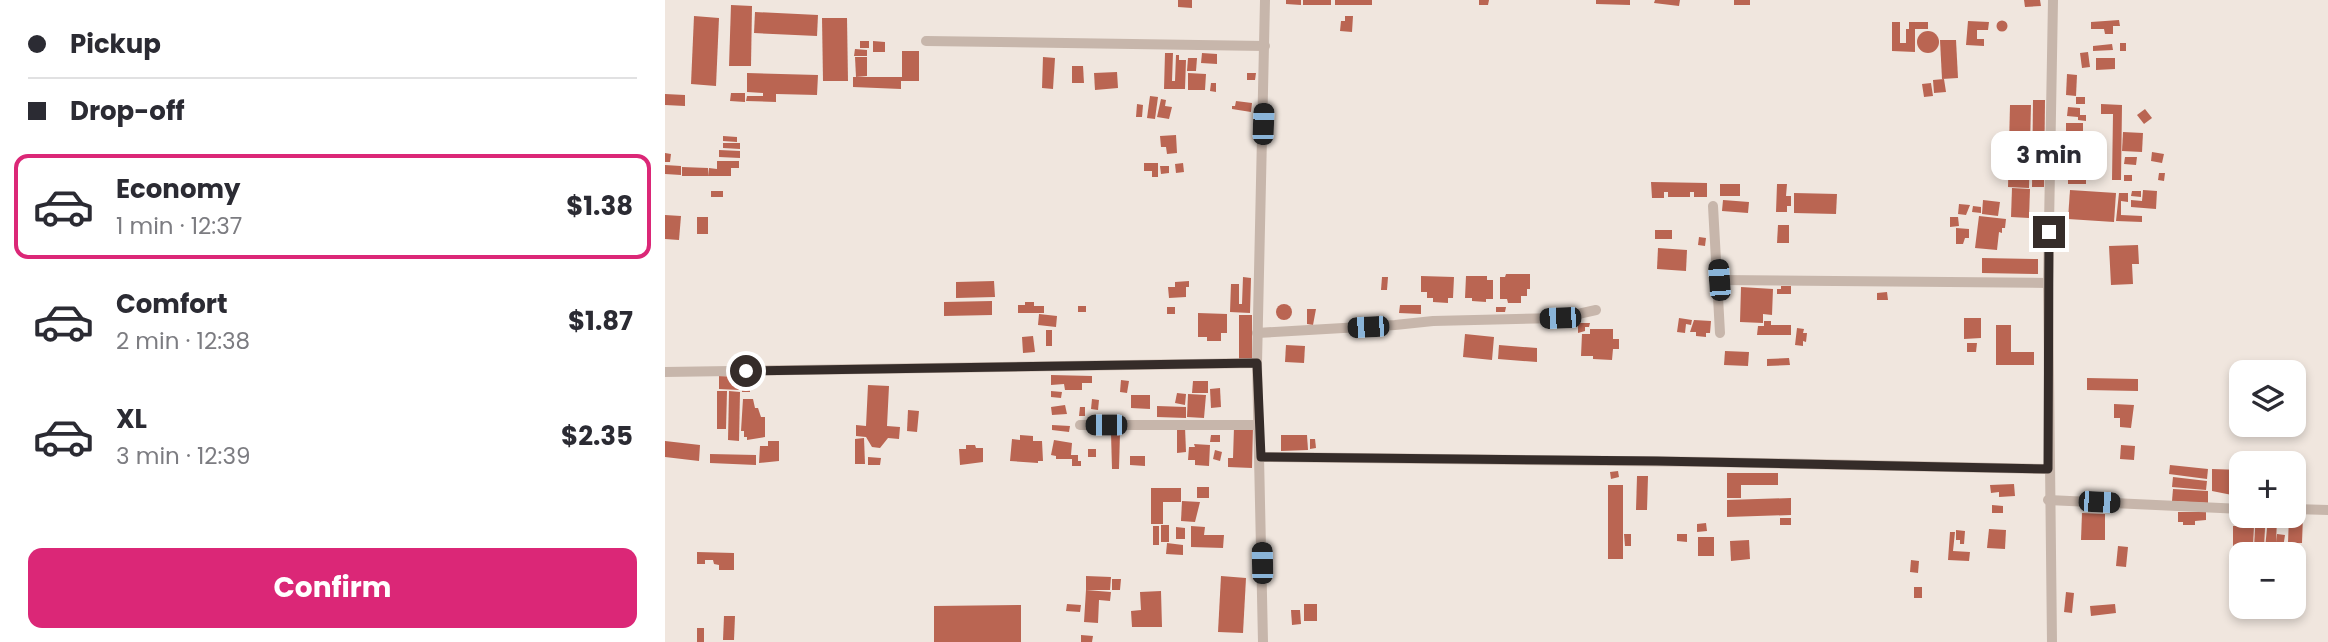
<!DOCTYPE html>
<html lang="en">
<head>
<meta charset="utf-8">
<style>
  :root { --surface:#fff; --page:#f2f2f3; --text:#2b2b33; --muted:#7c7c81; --line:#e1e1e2; --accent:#db2777 }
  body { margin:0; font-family:Poppins,sans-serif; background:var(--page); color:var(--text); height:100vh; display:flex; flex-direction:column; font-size:26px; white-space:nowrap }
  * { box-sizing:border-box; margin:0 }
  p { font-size:23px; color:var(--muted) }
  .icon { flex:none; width:38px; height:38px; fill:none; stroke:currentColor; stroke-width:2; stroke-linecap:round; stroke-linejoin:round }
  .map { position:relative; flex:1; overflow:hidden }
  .details { display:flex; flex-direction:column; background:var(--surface); width:665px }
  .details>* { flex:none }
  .banner { display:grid; align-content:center; height:154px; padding:0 28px; background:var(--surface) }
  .buttons { position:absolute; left:1564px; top:360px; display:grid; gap:14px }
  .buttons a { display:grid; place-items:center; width:77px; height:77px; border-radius:14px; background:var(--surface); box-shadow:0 4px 10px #0003; font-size:35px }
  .end { position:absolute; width:32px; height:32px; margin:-16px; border:9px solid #352c29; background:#fff; box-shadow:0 0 0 4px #fff }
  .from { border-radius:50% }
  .bubble { position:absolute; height:49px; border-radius:14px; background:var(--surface); box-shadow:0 4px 10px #0003; font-size:23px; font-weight:700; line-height:49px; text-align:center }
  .car { position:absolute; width:21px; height:42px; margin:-21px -10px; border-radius:9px; box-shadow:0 0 5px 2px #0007; background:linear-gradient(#222 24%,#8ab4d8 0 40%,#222 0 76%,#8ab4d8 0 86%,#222 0) }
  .banner b { display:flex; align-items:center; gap:24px; height:66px; font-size:26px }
  .banner b+b { border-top:2px solid var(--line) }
  .banner i { width:18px; height:18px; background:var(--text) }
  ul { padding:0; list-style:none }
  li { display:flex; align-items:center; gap:21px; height:105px; margin:0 14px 10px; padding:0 14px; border:4px solid transparent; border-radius:14px }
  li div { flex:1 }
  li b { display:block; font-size:26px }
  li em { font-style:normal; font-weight:700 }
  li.selected { border-color:var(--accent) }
  li>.icon { width:63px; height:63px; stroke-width:1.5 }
  .button { display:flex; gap:14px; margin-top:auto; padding:14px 28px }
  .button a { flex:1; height:80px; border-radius:14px; background:var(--accent); color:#fff; font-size:28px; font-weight:700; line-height:80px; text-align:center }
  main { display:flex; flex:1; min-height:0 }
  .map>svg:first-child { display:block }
  .building { fill:#ba6552 }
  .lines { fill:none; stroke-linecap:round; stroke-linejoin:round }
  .street { stroke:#c7b6ab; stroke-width:10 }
  .route { stroke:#352c29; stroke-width:9 }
</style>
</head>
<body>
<main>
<section class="details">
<div class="banner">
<b><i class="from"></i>Pickup</b>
<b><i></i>Drop-off</b>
</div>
<ul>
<li class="selected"><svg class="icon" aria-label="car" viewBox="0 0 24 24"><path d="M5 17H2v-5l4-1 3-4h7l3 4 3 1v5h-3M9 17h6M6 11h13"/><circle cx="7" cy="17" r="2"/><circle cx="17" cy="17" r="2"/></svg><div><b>Economy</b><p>1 min · 12:37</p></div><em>$1.38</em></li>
<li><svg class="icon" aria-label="car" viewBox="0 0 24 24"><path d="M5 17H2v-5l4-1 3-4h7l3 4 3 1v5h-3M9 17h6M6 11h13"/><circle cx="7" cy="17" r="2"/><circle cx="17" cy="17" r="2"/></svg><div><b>Comfort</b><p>2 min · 12:38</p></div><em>$1.87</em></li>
<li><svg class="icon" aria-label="car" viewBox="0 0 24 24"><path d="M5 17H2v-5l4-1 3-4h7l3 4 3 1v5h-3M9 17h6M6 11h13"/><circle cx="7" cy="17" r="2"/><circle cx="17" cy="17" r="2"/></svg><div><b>XL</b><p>3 min · 12:39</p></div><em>$2.35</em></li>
</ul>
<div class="button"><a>Confirm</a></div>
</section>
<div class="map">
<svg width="1663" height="642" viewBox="0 0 1663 642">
  <rect width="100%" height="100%" fill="#f0e6de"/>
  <g class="building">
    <path d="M513,0H527V8L513,7Z"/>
    <path d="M621,0H636V5L621,4Z"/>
    <rect x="638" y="0" width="28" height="5"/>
    <rect x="670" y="0" width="37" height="5"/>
    <path d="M814,0H824L823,5H814Z"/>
    <path d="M931,0H965V5L931,4Z"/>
    <path d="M990,0H1015L1014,6L989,3Z"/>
    <rect x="1069" y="0" width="16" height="5"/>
    <path d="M1359,0H1375L1376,6L1360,7Z"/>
    <path d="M66,5L87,6L86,66H64Z"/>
    <path d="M90,12L153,15L152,36L89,33Z"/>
    <path d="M29,16L54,18L51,86L26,84Z"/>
    <path d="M680,16H688L687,32L675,31L676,21H680Z"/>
    <path d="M157,18H182L183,81H158Z"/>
    <path d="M1454,20L1455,26H1448V34H1440L1439,29H1426V22Z"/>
    <circle cx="1337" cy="26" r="5.5"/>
    <path d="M1303,21L1324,22L1323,30H1312V39H1319V46L1301,45Z"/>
    <path d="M1227,22H1235V43H1241V29H1244V22H1263V29H1250V52L1227,51Z"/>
    <circle cx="1263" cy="42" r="11"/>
    <path d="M1275,40H1291L1293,78L1277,79Z"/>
    <rect x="195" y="41" width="9" height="7"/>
    <path d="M208,41L220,42V52H208Z"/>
    <rect x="1455" y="43" width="6" height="8"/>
    <path d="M1447,44L1448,50L1428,51V46Z"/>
    <path d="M190,49L202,50V56H189Z"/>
    <path d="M237,51H254V81H236V89L188,87V77H237Z"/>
    <path d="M1423,52L1425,67L1417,68L1415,53Z"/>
    <path d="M500,53H508L507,81H510L511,55H514V60H521L520,89H499Z"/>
    <path d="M537,53L552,54V64L536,63Z"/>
    <path d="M190,57H202V76L191,77Z"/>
    <path d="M378,57L390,58L388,89L377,88Z"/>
    <path d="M523,58H532L531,71H522Z"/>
    <path d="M1431,58H1450V69L1431,70Z"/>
    <path d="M407,66H418L419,83H407Z"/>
    <path d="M452,72L453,88L430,90L429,73Z"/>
    <path d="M82,73L153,75L152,95L111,94V102L81,101L82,96H98V93L82,92Z"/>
    <path d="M523,73L541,74L540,90H523Z"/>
    <path d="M582,73H591L590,80H582Z"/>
    <path d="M1402,74L1412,75L1411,96L1401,95Z"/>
    <path d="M1279,79L1281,92L1269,93L1268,80Z"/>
    <path d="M546,83H551V92L545,91Z"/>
    <path d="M1266,83L1268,96L1259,97L1257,84Z"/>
    <path d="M66,93H80V102L65,101Z"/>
    <path d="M0,94L20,95V106L0,105Z"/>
    <path d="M485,96L493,97L490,119L482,118Z"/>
    <rect x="1411" y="97" width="9" height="7"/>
    <path d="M496,99L501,100L500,106L507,107L504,119L492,117Z"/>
    <path d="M1368,100H1380L1379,187H1367Z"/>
    <path d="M571,101L587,103L586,112L567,109V106H570Z"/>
    <path d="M472,104L478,105L477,117H471Z"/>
    <path d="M1436,104L1457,105L1456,180H1447L1448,114H1436Z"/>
    <path d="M1345,105H1366L1364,188L1343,187Z"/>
    <path d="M1403,107L1415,108V115H1421V121L1413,120V117L1402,116Z"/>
    <path d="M1480,109L1487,118L1479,124L1472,115Z"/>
    <rect x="1401" y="123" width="17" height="12"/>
    <path d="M1458,132L1478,133L1477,152L1457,151Z"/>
    <path d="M511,135L512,153L502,154L501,147H496L495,136Z"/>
    <path d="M58,136L72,137V142L58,141Z"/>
    <path d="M58,143H75V149L58,148Z"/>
    <path d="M54,150L75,151V158L54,157Z"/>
    <path d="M1487,152L1499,154L1497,163L1486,161Z"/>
    <path d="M0,153L6,154L5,162H0Z"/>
    <path d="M1460,157H1472L1471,165L1459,164Z"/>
    <path d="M52,161H74V168H66V176H43L44,168L52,169Z"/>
    <rect x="1403" y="162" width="18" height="22"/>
    <path d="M479,163H493V177H487V171H479Z"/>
    <path d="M518,163L519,172L511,173L510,164Z"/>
    <path d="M0,165L16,166V175L0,174Z"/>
    <path d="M495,166H504V173L496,174Z"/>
    <path d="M17,167L43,168V176H17Z"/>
    <path d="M1494,173H1500L1499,181L1493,180Z"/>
    <rect x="1459" y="175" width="8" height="6"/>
    <path d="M986,182L1042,183V197H1029V192H1025V197H1003V192H999V198H987Z"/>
    <rect x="1055" y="184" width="20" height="12"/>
    <path d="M1112,184H1122L1121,196H1126V206H1122V212H1111Z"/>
    <path d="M1347,188L1365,189L1364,218L1346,217Z"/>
    <path d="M1405,190L1451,193L1449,222L1403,219Z"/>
    <path d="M1478,190L1492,191L1491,209L1466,207V200L1477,201Z"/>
    <rect x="46" y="191" width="12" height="6"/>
    <path d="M1467,191H1476V197L1466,196Z"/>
    <path d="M1129,193L1172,194L1171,214L1129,213Z"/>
    <path d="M1454,193H1463V202L1456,201V215L1477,216V222L1451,221Z"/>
    <path d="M1058,200L1084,202L1083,213L1057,211Z"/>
    <path d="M1318,200L1335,202L1333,216L1317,214Z"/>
    <path d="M1294,204L1305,205L1301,215L1293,214Z"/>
    <path d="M1308,206L1316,207V213L1307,212Z"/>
    <path d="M0,215L16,216L14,240L0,239Z"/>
    <path d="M1314,216L1341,219L1340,228H1337V233L1334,232L1332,250L1310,248Z"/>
    <rect x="32" y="217" width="11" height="17"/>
    <path d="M1285,217H1293L1294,226L1285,227Z"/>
    <path d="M1113,225H1124V243H1112Z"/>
    <path d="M1291,228L1304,229V238H1300L1298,244H1291Z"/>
    <rect x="990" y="230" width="17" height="9"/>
    <path d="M1034,237L1041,238L1040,246L1033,245Z"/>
    <path d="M1473,245L1474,264H1467L1468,284L1446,285L1444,246Z"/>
    <path d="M993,248L1022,250L1021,271L992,269Z"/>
    <path d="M1317,258L1373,259V274L1317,273Z"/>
    <path d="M841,274H865V289H862V296H856V303H843L842,299H835V277H840Z"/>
    <path d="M756,276L789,277L788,298H783V303L768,302V298H762V292H756Z"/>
    <path d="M801,276H822V280H828V299H821V302L807,301V298H800Z"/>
    <path d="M578,277L586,278L585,313L565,312L566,284H574V304H577Z"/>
    <path d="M717,277H723L722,290H716Z"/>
    <path d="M329,281L330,297L291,298V282Z"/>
    <path d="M524,281V287H521V297L504,298L503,287H510V282Z"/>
    <path d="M1116,286H1126V294H1112V289H1116Z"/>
    <path d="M1076,287L1108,289L1107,315L1098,314V323L1075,322Z"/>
    <path d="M1222,292L1223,300H1212V293Z"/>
    <path d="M327,301V315L279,316V302Z"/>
    <path d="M360,302H369V306H379V313H353V305H360Z"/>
    <circle cx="619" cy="312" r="8"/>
    <path d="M735,305H756V314L734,313Z"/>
    <rect x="413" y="306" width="8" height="6"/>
    <rect x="502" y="307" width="8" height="7"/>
    <path d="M831,307H841L840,312H831Z"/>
    <path d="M642,309H651L648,325L642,324Z"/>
    <path d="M533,313L562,314V333H556V341H542V337H533Z"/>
    <path d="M374,314L392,316L391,327L373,325Z"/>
    <rect x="574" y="315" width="13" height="46"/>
    <path d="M1014,318L1027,320L1026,325L1021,324L1020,333L1012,332Z"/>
    <path d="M1299,318H1316V338L1299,339Z"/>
    <path d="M1029,320L1046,321L1045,333H1041V337L1031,336V332H1025Z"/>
    <path d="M1099,321H1106V325H1126V335H1092L1093,326H1099Z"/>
    <path d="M913,323H925L924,327H920V331L913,333Z"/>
    <path d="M1331,325H1346V352H1369V365H1331Z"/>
    <path d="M1132,328L1139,329L1138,333H1142L1141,342L1138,341V346L1130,345Z"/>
    <path d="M925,329H948V339H954V349H948L947,360L928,359V356H916L917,334H925Z"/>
    <rect x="381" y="330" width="6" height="16"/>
    <path d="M800,334L829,337L827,360L798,357Z"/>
    <path d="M368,336L370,352L358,353L357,337Z"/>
    <path d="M1302,343H1312L1311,352H1302Z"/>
    <path d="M621,345L640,346L639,363L620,362Z"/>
    <path d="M834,345L872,348V362L833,359Z"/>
    <path d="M1060,351L1084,352L1083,366L1059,365Z"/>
    <path d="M1124,358L1125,365L1102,366V359Z"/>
    <path d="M386,375L427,376V383H417V390H400L399,384L386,385Z"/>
    <path d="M54,376L75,377L74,390L54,389Z"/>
    <path d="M1422,378L1473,379V391L1422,390Z"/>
    <path d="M76,380H85V392H77Z"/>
    <path d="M456,380L464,381L462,393L455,392Z"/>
    <path d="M528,381H543V393H527Z"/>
    <path d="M203,385L224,386L222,426L235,427L234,439L223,438L215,448L207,447L201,437L191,436V425L201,426Z"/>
    <path d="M555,388L556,407L546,408L545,389Z"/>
    <path d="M52,391H62L61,429H52Z"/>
    <path d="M64,391L75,392L74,441L63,440Z"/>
    <path d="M386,391L397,392L396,398L386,397Z"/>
    <path d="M512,393L521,394L520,405L510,403Z"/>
    <path d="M523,394L541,395L539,418L522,417Z"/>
    <path d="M466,395H485V409L466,408Z"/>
    <path d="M78,399H88L90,408H93L96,417H100V437L82,440V437H79V431H76Z"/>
    <path d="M427,399L434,400L433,410L426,409Z"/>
    <path d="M1449,404L1469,405L1466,428L1455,427V418H1449Z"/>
    <path d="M400,405L402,414L387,415L386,407Z"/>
    <path d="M492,406L521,407V418L492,417Z"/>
    <path d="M415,407H420V416H414Z"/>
    <path d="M243,410L254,411L252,432L242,431Z"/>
    <path d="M387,425L405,426L404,432L387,430Z"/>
    <path d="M512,427H520L521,452L512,453Z"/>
    <path d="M569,427H588L587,468L563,467V458H568Z"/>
    <path d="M446,433H455L454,469H447Z"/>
    <path d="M355,435L368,436V441H377L378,461H373V463L345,461L347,439L355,440Z"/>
    <path d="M546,435H555V442H545Z"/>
    <path d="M616,435H642L643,450L616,451Z"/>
    <path d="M199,438L200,464H190V439Z"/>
    <path d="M645,439H650L651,448L645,449Z"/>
    <path d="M389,440L407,443L406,455H413V461H416V466H407V459H391V456L386,455Z"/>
    <path d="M0,441L35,445L34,461L0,457Z"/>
    <path d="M103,441H114V461L94,463L95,446H103Z"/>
    <path d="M529,444L545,445L544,466L530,465V460H523L524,447H530Z"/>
    <path d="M301,445H310L311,448H318V462L295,465L294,449H301Z"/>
    <path d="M1456,445L1470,446L1469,460L1455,459Z"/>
    <rect x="423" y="449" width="8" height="8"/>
    <path d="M550,450L557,452L555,461L548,459Z"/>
    <path d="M45,454L91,455V465L45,463Z"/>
    <path d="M465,456H480V466L465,465Z"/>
    <path d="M203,457L216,458L215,465H203Z"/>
    <path d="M1505,465L1543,469L1542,479L1504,474Z"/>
    <rect x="1629" y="468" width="10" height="9"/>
    <path d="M1547,469L1577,470V481L1572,480V490H1568L1567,495L1547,491Z"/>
    <path d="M953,471L954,477L946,479L945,472Z"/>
    <path d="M1062,473H1113V485H1076V498H1062Z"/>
    <path d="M972,476H983L982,510H971Z"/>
    <path d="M1508,477L1542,481L1541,490L1507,487Z"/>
    <path d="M1629,479H1639V490L1629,489Z"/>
    <path d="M1349,484L1350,496L1334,497V492L1326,493L1325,485Z"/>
    <rect x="943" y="485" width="15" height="74"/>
    <rect x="532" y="487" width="12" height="11"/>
    <path d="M486,488H516V502H498V524H486Z"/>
    <path d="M1508,489L1543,491V503L1507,501Z"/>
    <path d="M1629,491H1639V503L1629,502Z"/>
    <path d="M1126,498V515L1062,517V500Z"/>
    <path d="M517,501L535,502L530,522L516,521Z"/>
    <path d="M1327,505L1338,506V513H1327Z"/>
    <path d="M1513,512H1541V520L1530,521V525H1518V522H1513Z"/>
    <path d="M1417,513L1440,514V540H1416Z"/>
    <path d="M1629,514L1638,515L1637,543H1623L1624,516H1629Z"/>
    <rect x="1115" y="518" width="11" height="7"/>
    <path d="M1603,519L1612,520L1611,542L1612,534L1620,535L1618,548H1600Z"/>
    <path d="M1041,523L1042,531L1032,532V524Z"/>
    <rect x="496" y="525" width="8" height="17"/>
    <rect x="488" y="526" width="6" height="19"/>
    <path d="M526,526L540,527L539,535H559L558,548L526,547Z"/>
    <path d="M1568,526H1589L1588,546H1568Z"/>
    <path d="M511,527L520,528V539H511Z"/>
    <path d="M1590,528H1600L1599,548H1589Z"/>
    <path d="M1324,529L1341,530L1340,549L1322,548Z"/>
    <path d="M1291,530L1300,531L1299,544H1295V540H1291Z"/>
    <path d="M1285,532H1290L1288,551L1305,552L1304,561L1283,560Z"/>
    <path d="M959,534H966V546H960Z"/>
    <path d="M1012,534H1022V542L1012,541Z"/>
    <rect x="1033" y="537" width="16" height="19"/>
    <path d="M1084,540L1085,559L1066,561L1065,541Z"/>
    <path d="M502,543L518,545V555L501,554Z"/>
    <path d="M1453,546L1463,547L1461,567L1451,566Z"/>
    <path d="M32,552L69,553V570H54V565L49,564L48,560H40V564H32Z"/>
    <path d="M1246,560L1254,561L1253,573L1245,572Z"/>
    <path d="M421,576L446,577L445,590H421Z"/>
    <path d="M556,576L581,578L578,633L553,632Z"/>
    <path d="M447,579H456L455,590H447Z"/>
    <rect x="1249" y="587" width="8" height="11"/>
    <path d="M421,590L446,592L445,601L434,600L433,623L419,622Z"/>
    <path d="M496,591L497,627H467L466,611L476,610L475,592Z"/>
    <path d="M1401,592L1409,593L1407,613L1399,612Z"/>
    <path d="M402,604L416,605L415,612L401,611Z"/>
    <rect x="639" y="604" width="13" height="17"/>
    <path d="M1450,604L1451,613L1426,616L1425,606Z"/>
    <path d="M356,605V642H269V606Z"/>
    <path d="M626,610H635L636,624L627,625Z"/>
    <path d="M59,616H70L69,640H58Z"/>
    <rect x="32" y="628" width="7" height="14"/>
    <path d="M416,635L428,636L427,642H416Z"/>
  </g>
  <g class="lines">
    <g class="street">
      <path d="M261,41L600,46"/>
      <path d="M1048,206L1055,333"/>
      <path d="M1054,280L1383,283"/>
      <path d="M592,333L730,325L768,321L895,318L931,310"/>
      <path d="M0,372L592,363"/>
      <path d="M415,425H593"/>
      <path d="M596,457L1047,462L1383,469"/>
      <path d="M1383,500L1577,509"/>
      <path d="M1629,509L1663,510"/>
      <path d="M598,642L592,363L600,0"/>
      <path d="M1387,642L1383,283L1388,0"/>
    </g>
  </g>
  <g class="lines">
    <path class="route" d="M81,371L592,363L596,457L992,461L1383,469L1384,232"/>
  </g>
</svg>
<div class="buttons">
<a><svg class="icon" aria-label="layers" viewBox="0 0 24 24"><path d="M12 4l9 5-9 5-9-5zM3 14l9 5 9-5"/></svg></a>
<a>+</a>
<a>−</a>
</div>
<i class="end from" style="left:81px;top:371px"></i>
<i class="end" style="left:1384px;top:232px"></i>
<div class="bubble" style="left:1326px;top:131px;width:116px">3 min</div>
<i class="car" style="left:598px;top:124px;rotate:2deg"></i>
<i class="car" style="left:1054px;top:280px;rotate:356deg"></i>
<i class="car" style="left:895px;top:318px;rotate:268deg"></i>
<i class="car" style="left:703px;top:327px;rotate:267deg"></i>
<i class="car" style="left:441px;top:425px;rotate:270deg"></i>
<i class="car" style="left:1434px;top:502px;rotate:93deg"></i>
<i class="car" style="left:597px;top:563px;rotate:359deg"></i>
</div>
</main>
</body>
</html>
